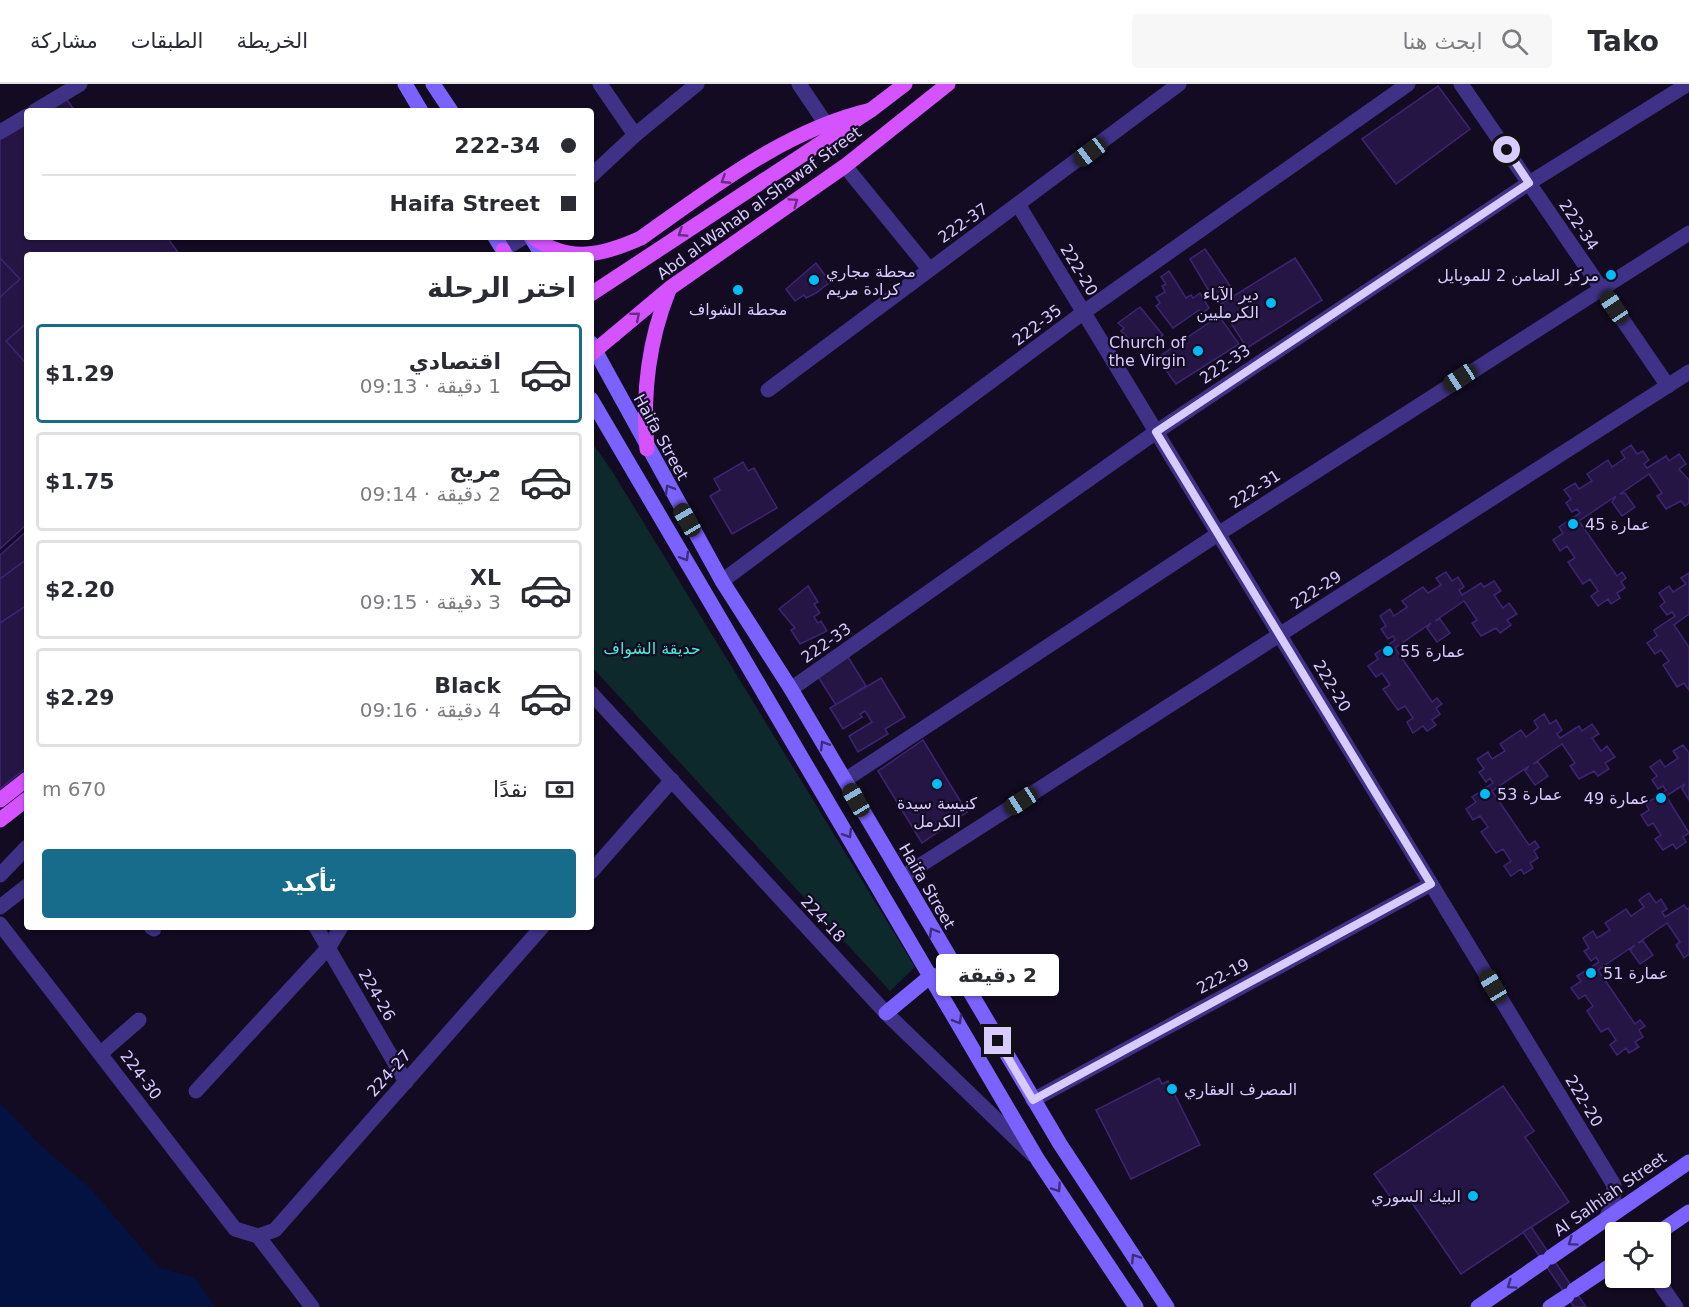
<!DOCTYPE html>
<html lang="ar">
<head>
<meta charset="utf-8">
<style>
  :root { --surface:#fff; --page:#f7f7f7; --text:#2b2b33; --muted:#7c7c81; --line:#e1e1e2; --accent:#186c8b }
  body { margin:0; font-family:"DejaVu Sans",Cairo,sans-serif; background:var(--page); color:var(--text); direction:rtl; height:100vh; display:flex; flex-direction:column; font-size:22px; white-space:nowrap }
  * { box-sizing:border-box; margin:0 }
  p { font-size:20px; color:var(--muted) }
  .icon { flex:none; width:33px; height:33px; fill:none; stroke:currentColor; stroke-width:2; stroke-linecap:round; stroke-linejoin:round }
  .map { position:relative; flex:1; overflow:hidden; direction:ltr }
  .side { position:absolute; left:24px; top:168px; width:570px; height:678px; display:flex; flex-direction:column; background:var(--surface); border-radius:6px; box-shadow:0 2px 4px #0004; direction:rtl }
  .side>* { flex:none }
  .top-card { position:absolute; left:24px; top:24px; width:570px; height:132px; border-radius:6px; box-shadow:0 2px 4px #0004; direction:rtl; display:grid; align-content:center; height:132px; padding:0 18px; background:var(--surface) }
  .fabs { position:absolute; left:1605px; top:1138px; display:grid; gap:12px }
  .fabs a { display:grid; place-items:center; width:66px; height:66px; border-radius:6px; background:var(--surface); box-shadow:0 2px 4px #0004; font-size:30px }
  .end { position:absolute; width:27px; height:27px; margin:-14px; border:8px solid #d8cbff; background:#111; box-shadow:0 0 0 3px #111 }
  .from { border-radius:50% }
  .bubble { position:absolute; height:42px; border-radius:6px; background:var(--surface); box-shadow:0 2px 4px #0004; font-size:20px; font-weight:800; line-height:42px; text-align:center; direction:rtl }
  .car { position:absolute; width:18px; height:36px; margin:-18px -9px; border-radius:8px; box-shadow:0 0 4px 2px #0007; background:linear-gradient(#222 24%,#8ab4d8 0 40%,#222 0 76%,#8ab4d8 0 86%,#222 0) }
  .top-card b { display:flex; align-items:center; gap:21px; height:57px; font-size:22px }
  .top-card b+b { border-top:2px solid var(--line) }
  .top-card i { width:15px; height:15px; background:var(--text) }
  ul { padding:0; list-style:none }
  li { display:flex; align-items:center; gap:18px; height:99px; margin:0 12px 9px; padding:0 6px; border:3px solid var(--line); border-radius:6px }
  li div { flex:1 }
  li b { display:block; font-size:22px }
  li em { font-style:normal; font-weight:800 }
  li.active { border-color:var(--accent) }
  li>.icon { width:54px; height:54px; stroke-width:1.5 }
  h2 { padding:0 18px; font-size:27px; line-height:72px }
  .pay { display:flex; align-items:center; gap:15px; height:66px; padding:0 18px; font-size:22px }
  .pay p { margin-inline-start:auto }
  .button { display:flex; gap:12px; margin-top:auto; padding:12px 18px }
  .button a { flex:1; height:69px; border-radius:6px; background:var(--accent); color:#fff; font-size:24px; font-weight:800; line-height:69px; text-align:center }
  header { display:flex; align-items:center; gap:36px; box-sizing:border-box; height:84px; padding:0 30px; background:var(--surface); border-bottom:2px solid var(--line) }
  header strong { font-size:28px }
  nav { display:flex; gap:33px; margin-inline-start:auto; font-size:21px }
  .search { width:420px; height:54px; background:var(--page); display:flex; align-items:center; gap:15px; box-sizing:border-box; padding:0 21px; border-radius:6px; color:var(--muted); font-size:22px }
  .map>svg:first-child { display:block }
  .green { fill:#0d292c }
  .water { fill:#041241 }
  .building { fill:#251544; stroke:#3e2473; stroke-width:1.5 }
  .lines { fill:none; stroke-linecap:round; stroke-linejoin:round }
  .street { stroke:#3f3185; stroke-width:15 }
  .secondary { stroke:#7b62ff; stroke-width:15 }
  .primary { stroke:#d552ff; stroke-width:15 }
  .oneway { stroke:#6a2b85 }
  .oneway2 { stroke:#3c2e7a }
  .route { stroke:#d8cbff; stroke-width:8 }
  .poi-dot { fill:#00bcf6; stroke:#120b21; stroke-width:2 }
  .labels { text-anchor:middle; dominant-baseline:central; stroke-width:4.5; stroke-linejoin:round; paint-order:stroke }
  .street-label { font-size:16px; fill:#d8cbff; stroke:#120b21 }
  .poi-label { font-size:16px; fill:#d8cbff; stroke:#120b21; text-anchor:start }
  .park-label { font-size:16px; fill:#4bebd8; stroke:#120b21 }
</style>
</head>
<body>
<header>
<strong>Tako</strong>
<div class="search"><svg class="icon" aria-label="search" viewBox="0 0 24 24"><circle cx="10" cy="10" r="6"/><path d="M15 15l6 6"/></svg>ابحث هنا</div>
<nav><a>الخريطة</a><a>الطبقات</a><a>مشاركة</a></nav>
</header>
<div class="map">
<svg width="1689" height="1223" viewBox="0 0 1689 1223">
  <rect width="100%" height="100%" fill="#120b21"/>
  <path class="green" d="M591,357L612,387L915,883L890,907L591,582Z"/>
  <path class="water" d="M0,1019L39,1060L90,1104L150,1174L160,1184L194,1193L215,1223H0Z"/>
  <g class="building">
    <path d="M1438,2L1470,45L1396,100L1362,55Z"/>
    <path d="M63,10L75,27H38Z"/>
    <path d="M27,34V153H167L180,171H27V440L0,465V52Z"/>
    <path d="M1205,165L1233,206L1216,219L1190,175Z"/>
    <path d="M0,174L20,195L0,213Z"/>
    <path d="M1295,174L1322,216L1247,264L1219,221Z"/>
    <path d="M816,179L830,198L816,209L806,214L804,211L795,217L786,205Z"/>
    <path d="M1169,187L1186,214L1191,211L1193,214L1200,209L1209,224L1201,230L1199,226L1173,244L1156,222L1160,219L1156,213L1165,208L1162,202L1166,200L1161,193Z"/>
    <path d="M1140,223L1163,251L1140,265L1135,258L1127,264L1121,257L1128,254L1121,247L1124,244L1118,239Z"/>
    <path d="M1219,232L1239,260L1176,300L1157,274Z"/>
    <path d="M27,239V277H24L6,257Z"/>
    <path d="M1631,361L1637,370L1643,367L1649,376L1644,380L1647,384L1666,372L1669,377L1679,370L1686,380L1679,385L1689,396V419L1685,422L1681,417L1666,425L1657,412L1662,409L1649,390L1620,410L1625,409L1635,423L1622,432L1612,418L1616,412L1579,437L1617,492L1622,488L1626,494L1621,498L1625,504L1617,509L1620,514L1611,520L1608,515L1598,522L1591,512L1598,507L1590,495L1583,500L1568,478L1575,474L1567,462L1560,467L1553,456L1563,449L1559,443L1580,429L1577,425L1572,428L1566,419L1571,415L1564,406L1575,399L1579,405L1592,397L1587,390L1608,376L1612,383L1625,374L1621,368Z"/>
    <path d="M743,378L748,387L754,384L777,424L732,450L710,412L720,406L714,395Z"/>
    <path d="M27,447V683L0,705V471Z"/>
    <path d="M27,475V521L0,539V495Z"/>
    <path d="M1446,488L1452,497L1458,493L1464,503L1459,506L1462,511L1481,499L1484,503L1494,497L1501,507L1494,511L1503,524L1509,519L1517,530L1507,536L1511,541L1500,549L1496,544L1481,552L1472,539L1477,536L1464,517L1435,537L1440,535L1450,549L1437,558L1427,544L1431,539L1395,564L1432,618L1437,614L1442,620L1436,624L1440,630L1432,636L1436,641L1427,647L1423,642L1413,649L1407,638L1413,634L1405,622L1398,626L1383,605L1390,601L1382,589L1376,593L1368,582L1378,575L1375,570L1395,556L1393,552L1388,555L1381,545L1386,542L1380,532L1390,525L1394,532L1407,523L1402,517L1423,503L1428,509L1441,501L1436,494Z"/>
    <path d="M1689,489V530L1674,541L1689,563V606L1684,599L1677,603L1663,581L1669,577L1661,566L1655,570L1647,559L1657,552L1654,546L1675,532L1672,528L1667,531L1660,522L1665,518L1659,509L1669,502L1673,508L1686,500L1681,494Z"/>
    <path d="M808,502L818,518L814,520L820,529L814,533L818,539L821,537L827,547L800,560L791,546L795,544L779,525Z"/>
    <path d="M848,573L866,602L836,621L817,591Z"/>
    <path d="M881,594L905,633L885,645L888,650L858,668L849,652L872,638L865,627L860,630L862,633L843,645L830,624Z"/>
    <path d="M1544,630L1550,640L1556,636L1562,646L1557,650L1560,654L1579,642L1582,647L1592,640L1599,650L1592,654L1601,667L1607,662L1615,673L1605,679L1609,685L1598,692L1594,687L1579,695L1570,682L1575,679L1562,660L1533,680L1538,678L1548,692L1535,701L1525,687L1529,682L1492,707L1529,761L1535,757L1539,763L1534,767L1538,774L1530,779L1533,784L1524,790L1521,785L1511,792L1504,782L1511,777L1503,765L1496,769L1481,748L1488,743L1480,732L1473,736L1466,725L1476,718L1472,713L1493,699L1490,694L1486,698L1479,688L1484,685L1477,675L1488,668L1492,675L1505,667L1500,660L1521,646L1526,653L1538,644L1534,637Z"/>
    <path d="M923,656L967,728L922,759L878,687Z"/>
    <path d="M1683,661L1689,669V716L1682,705L1685,700L1666,712L1689,749L1683,753L1686,758L1676,765L1673,760L1663,766L1655,755L1661,751L1653,739L1648,742L1641,731L1649,726L1646,720L1666,706L1663,702L1658,705L1652,696L1657,692L1650,683L1660,676L1665,683L1678,674L1673,667Z"/>
    <path d="M1649,809L1656,819L1661,815L1667,825L1662,828L1665,833L1684,821L1687,825L1689,824V870L1684,874L1676,861L1680,858L1667,839L1638,859L1643,857L1653,871L1640,880L1630,866L1635,861L1598,886L1635,940L1640,936L1645,942L1639,946L1643,953L1635,958L1639,963L1629,969L1626,964L1617,971L1610,961L1616,956L1608,944L1601,948L1587,927L1593,922L1585,911L1579,915L1571,904L1581,897L1577,892L1599,878L1596,873L1591,877L1584,867L1589,864L1583,854L1593,847L1597,854L1610,846L1605,839L1626,825L1631,832L1644,823L1639,816Z"/>
    <path d="M1159,994L1162,1000L1168,997L1200,1061L1131,1095L1096,1026Z"/>
    <path d="M1503,1002L1534,1047L1525,1053L1569,1118L1461,1190L1408,1113L1396,1121L1374,1090Z"/>
    <path d="M1531,1143L1586,1223H1574L1523,1148Z"/>
  </g>
  <g class="lines">
    <g class="street">
      <path d="M600,0L635,51"/>
      <path d="M799,0L826,40"/>
      <path d="M1461,0L1668,302"/>
      <path d="M35,27L80,0"/>
      <path d="M0,48L27,32"/>
      <path d="M845,82L929,185"/>
      <path d="M591,92L635,51L697,0"/>
      <path d="M1019,122L1614,1101L1613,1119L1606,1135"/>
      <path d="M503,166L524,153"/>
      <path d="M768,306L1179,0"/>
      <path d="M722,497L1084,228L1408,0"/>
      <path d="M791,605L1156,348L1529,99L1688,0"/>
      <path d="M591,609L886,929L1033,1071"/>
      <path d="M845,696L1218,450L1689,149"/>
      <path d="M591,788L672,696"/>
      <path d="M0,791L27,763"/>
      <path d="M902,793L1689,288"/>
      <path d="M0,823L27,802"/>
      <path d="M0,840L235,1145L258,1152"/>
      <path d="M151,843L154,845"/>
      <path d="M316,843L406,998"/>
      <path d="M101,969L139,936"/>
      <path d="M196,1007L329,863L341,843"/>
      <path d="M1033,1016L1431,800"/>
      <path d="M258,1152L275,1146L542,843"/>
      <path d="M258,1152L312,1223"/>
      <path d="M1656,1194L1676,1223"/>
    </g>
    <g class="secondary">
      <path d="M405,0L421,27"/>
      <path d="M433,0L451,27"/>
      <path d="M495,153L506,171"/>
      <path d="M531,153L542,171"/>
      <path d="M591,259L722,497L791,605L1060,1060L1167,1223"/>
      <path d="M591,315L1038,1076L1136,1223"/>
      <path d="M886,929L932,891"/>
      <path d="M1658,1149L1689,1128"/>
      <path d="M1551,1173L1689,1078"/>
      <path d="M1574,1206L1616,1178"/>
      <path d="M1478,1223L1543,1178"/>
      <path d="M1550,1223L1567,1212"/>
    </g>
    <g class="primary">
      <path d="M533,153C569,180 603,171 641,154C712,104 785,46 871,26"/>
      <path d="M503,166L504,171"/>
      <path d="M591,210L871,26L905,0"/>
      <path d="M591,270L670,204L845,82L948,0"/>
      <path d="M647,365C642,309 648,258 669,206"/>
      <path d="M0,716L27,695"/>
      <path d="M0,736L27,715"/>
    </g>
  </g>
  <defs><path id="oneway-chevron" d="M-2-3.5L2.5 0L-2 3.5" fill="none" stroke-width="1.6" stroke-linecap="round" stroke-linejoin="round" transform="scale(1.5)"/></defs>
  <g class="oneway">
    <use href="#oneway-chevron" transform="translate(725 96) rotate(147)"/>
    <use href="#oneway-chevron" transform="translate(794 118) rotate(-35)"/>
    <use href="#oneway-chevron" transform="translate(682 149) rotate(147)"/>
    <use href="#oneway-chevron" transform="translate(636 232) rotate(-40)"/>
  </g>
  <g class="oneway2">
    <use href="#oneway-chevron" transform="translate(669 405) rotate(-120)"/>
    <use href="#oneway-chevron" transform="translate(685 473) rotate(59)"/>
    <use href="#oneway-chevron" transform="translate(824 661) rotate(-121)"/>
    <use href="#oneway-chevron" transform="translate(848 750) rotate(59)"/>
    <use href="#oneway-chevron" transform="translate(933 848) rotate(-120)"/>
    <use href="#oneway-chevron" transform="translate(958 936) rotate(60)"/>
    <use href="#oneway-chevron" transform="translate(1057 1104) rotate(56)"/>
    <use href="#oneway-chevron" transform="translate(1572 1158) rotate(145)"/>
    <use href="#oneway-chevron" transform="translate(1135 1174) rotate(-123)"/>
    <use href="#oneway-chevron" transform="translate(1511 1201) rotate(145)"/>
  </g>
  <g class="lines">
    <path class="route" d="M998,957L1033,1016L1431,800L1156,348L1529,99L1507,66"/>
  </g>
  <g class="poi-dot">
    <circle cx="1611" cy="191" r="6"/>
    <circle cx="814" cy="196" r="6"/>
    <circle cx="738" cy="206" r="6"/>
    <circle cx="1271" cy="219" r="6"/>
    <circle cx="1198" cy="267" r="6"/>
    <circle cx="1573" cy="440" r="6"/>
    <circle cx="1388" cy="567" r="6"/>
    <circle cx="937" cy="700" r="6"/>
    <circle cx="1485" cy="710" r="6"/>
    <circle cx="1661" cy="714" r="6"/>
    <circle cx="1591" cy="889" r="6"/>
    <circle cx="1172" cy="1005" r="6"/>
    <circle cx="1473" cy="1112" r="6"/>
  </g>
  <g class="labels">
    <g class="street-label">
      <text transform="translate(759 119) rotate(-36)">Abd al-Wahab al-Shawaf Street</text>
      <text transform="translate(963 139) rotate(-35)">222-37</text>
      <text transform="translate(1579 141) rotate(56)">222-34</text>
      <text transform="translate(1079 186) rotate(59)">222-20</text>
      <text transform="translate(1037 241) rotate(-37)">222-35</text>
      <text transform="translate(1225 280) rotate(-34)">222-33</text>
      <text transform="translate(661 353) rotate(61)">Haifa Street</text>
      <text transform="translate(1255 405) rotate(-33)">222-31</text>
      <text transform="translate(1316 506) rotate(-33)">222-29</text>
      <text transform="translate(826 559) rotate(-35)">222-33</text>
      <text transform="translate(1332 602) rotate(59)">222-20</text>
      <text transform="translate(927 802) rotate(60)">Haifa Street</text>
      <text transform="translate(823 835) rotate(47)">224-18</text>
      <text transform="translate(1223 892) rotate(-28)">222-19</text>
      <text transform="translate(377 911) rotate(60)">224-26</text>
      <text transform="translate(389 989) rotate(-48)">224-27</text>
      <text transform="translate(141 991) rotate(53)">224-30</text>
      <text transform="translate(1584 1017) rotate(59)">222-20</text>
      <text transform="translate(1610 1110) rotate(-35)">Al Salhiah Street</text>
    </g>
    <g class="poi-label">
      <text x="826" y="187">محطة مجاري<tspan x="826" dy="18">كرادة مريم</tspan></text>
      <text x="1599" y="191" text-anchor="end">مركز الضامن 2 للموبايل</text>
      <text x="1259" y="210" text-anchor="end">دير الآباء<tspan x="1259" dy="18">الكرمليين</tspan></text>
      <text x="738" y="225" text-anchor="middle">محطة الشواف</text>
      <text x="1186" y="258" text-anchor="end">Church of<tspan x="1186" dy="18">the Virgin</tspan></text>
      <text x="1585" y="440">عمارة 45</text>
      <text x="1400" y="567">عمارة 55</text>
      <text x="1497" y="710">عمارة 53</text>
      <text x="1649" y="714" text-anchor="end">عمارة 49</text>
      <text x="937" y="719" text-anchor="middle">كنيسة سيدة<tspan x="937" dy="18">الكرمل</tspan></text>
      <text x="1603" y="889">عمارة 51</text>
      <text x="1184" y="1005">المصرف العقاري</text>
      <text x="1461" y="1112" text-anchor="end">البيك السوري</text>
    </g>
    <g class="park-label">
      <text x="652" y="564">حديقة الشواف</text>
    </g>
  </g>
</svg>
<div class="fabs">
<a><svg class="icon" aria-label="locate" viewBox="0 0 24 24"><circle cx="12" cy="12" r="6"/><path d="M12 2v4M12 18v4M2 12h4M18 12h4"/></svg></a>
</div>
<i class="end from" style="left:1507px;top:66px"></i>
<i class="end" style="left:998px;top:957px"></i>
<div class="bubble" style="left:936px;top:870px;width:123px">2 دقيقة</div>
<i class="car" style="left:1090px;top:68px;rotate:233deg"></i>
<i class="car" style="left:1614px;top:223px;rotate:326deg"></i>
<i class="car" style="left:1460px;top:294px;rotate:237deg"></i>
<i class="car" style="left:687px;top:436px;rotate:330deg"></i>
<i class="car" style="left:856px;top:716px;rotate:330deg"></i>
<i class="car" style="left:1021px;top:717px;rotate:237deg"></i>
<i class="car" style="left:1493px;top:902px;rotate:329deg"></i>
<div class="top-card">
<b><i class="from"></i>222-34</b>
<b><i></i>Haifa Street</b>
</div>
<section class="side">
<h2>اختر الرحلة</h2>
<ul>
<li class="active"><svg class="icon" aria-label="car" viewBox="0 0 24 24"><path d="M5 17H2v-5l4-1 3-4h7l3 4 3 1v5h-3M9 17h6M6 11h13"/><circle cx="7" cy="17" r="2"/><circle cx="17" cy="17" r="2"/></svg><div><b>اقتصادي</b><p>1 دقيقة · 09:13</p></div><em>$1.29</em></li>
<li><svg class="icon" aria-label="car" viewBox="0 0 24 24"><path d="M5 17H2v-5l4-1 3-4h7l3 4 3 1v5h-3M9 17h6M6 11h13"/><circle cx="7" cy="17" r="2"/><circle cx="17" cy="17" r="2"/></svg><div><b>مريح</b><p>2 دقيقة · 09:14</p></div><em>$1.75</em></li>
<li><svg class="icon" aria-label="car" viewBox="0 0 24 24"><path d="M5 17H2v-5l4-1 3-4h7l3 4 3 1v5h-3M9 17h6M6 11h13"/><circle cx="7" cy="17" r="2"/><circle cx="17" cy="17" r="2"/></svg><div><b>XL</b><p>3 دقيقة · 09:15</p></div><em>$2.20</em></li>
<li><svg class="icon" aria-label="car" viewBox="0 0 24 24"><path d="M5 17H2v-5l4-1 3-4h7l3 4 3 1v5h-3M9 17h6M6 11h13"/><circle cx="7" cy="17" r="2"/><circle cx="17" cy="17" r="2"/></svg><div><b>Black</b><p>4 دقيقة · 09:16</p></div><em>$2.29</em></li>
</ul>
<div class="pay"><svg class="icon" aria-label="cash" viewBox="0 0 24 24"><path d="M3 7h18v10H3z"/><circle cx="12" cy="12" r="2"/></svg>نقدًا<p>670 m</p></div>
<div class="button"><a>تأكيد</a></div>
</section>
</div>
</body>
</html>
